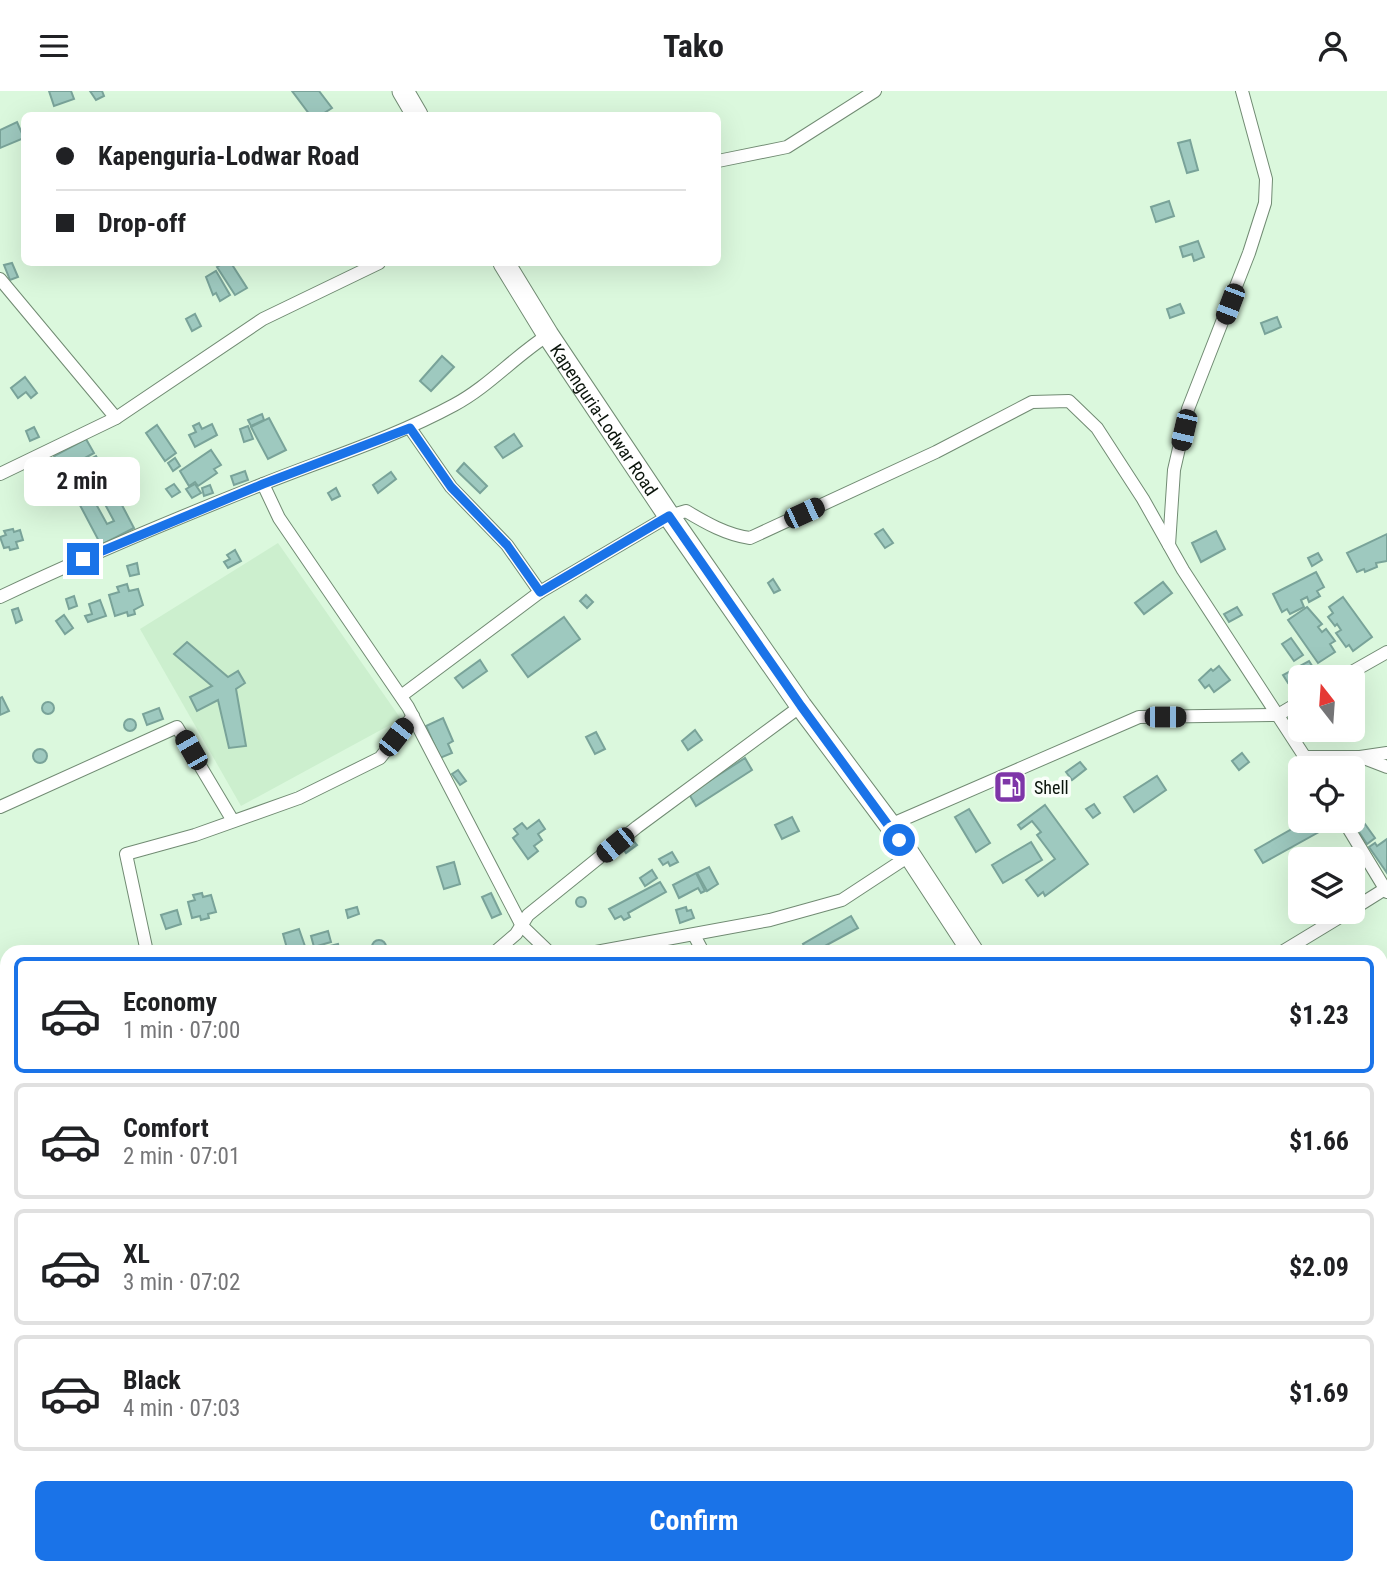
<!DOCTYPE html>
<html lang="en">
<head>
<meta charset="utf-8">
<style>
  :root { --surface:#fff; --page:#f2f2f2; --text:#202124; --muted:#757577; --line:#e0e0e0; --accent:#1a73e8 }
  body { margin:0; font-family:"Roboto Condensed",sans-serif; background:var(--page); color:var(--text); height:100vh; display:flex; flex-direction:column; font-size:26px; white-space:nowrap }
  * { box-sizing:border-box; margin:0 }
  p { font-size:23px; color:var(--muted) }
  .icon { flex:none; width:38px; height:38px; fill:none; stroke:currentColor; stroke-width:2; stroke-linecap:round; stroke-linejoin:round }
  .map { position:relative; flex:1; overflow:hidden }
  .drawer { position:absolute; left:0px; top:854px; width:1388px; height:630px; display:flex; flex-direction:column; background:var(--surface); border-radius:21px 21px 0 0; box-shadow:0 7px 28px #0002 }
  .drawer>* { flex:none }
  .guide { position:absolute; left:21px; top:21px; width:700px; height:154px; border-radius:10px; box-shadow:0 7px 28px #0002; display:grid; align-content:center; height:154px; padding:0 35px; background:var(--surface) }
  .needle { width:46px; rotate:343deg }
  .tools { position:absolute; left:1288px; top:574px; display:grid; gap:14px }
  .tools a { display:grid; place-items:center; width:77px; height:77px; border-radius:10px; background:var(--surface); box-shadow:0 7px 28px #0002; font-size:35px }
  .end { position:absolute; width:32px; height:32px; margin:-16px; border:9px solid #1a73e8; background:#fff; box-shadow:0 0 0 4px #fff }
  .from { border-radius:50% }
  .bubble { position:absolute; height:49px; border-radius:10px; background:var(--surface); box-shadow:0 7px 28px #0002; font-size:23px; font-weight:700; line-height:49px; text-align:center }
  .car { position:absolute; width:21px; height:42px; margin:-21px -10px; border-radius:9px; box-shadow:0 0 5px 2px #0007; background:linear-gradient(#222 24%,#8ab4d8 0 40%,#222 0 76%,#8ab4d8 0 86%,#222 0) }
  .guide b { display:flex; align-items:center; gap:24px; height:66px; font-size:26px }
  .guide b+b { border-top:2px solid var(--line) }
  .guide i { width:18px; height:18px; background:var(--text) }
  ul { padding:12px 0 0; list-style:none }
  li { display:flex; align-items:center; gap:21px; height:116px; margin:0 14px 10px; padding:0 21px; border:4px solid var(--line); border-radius:10px }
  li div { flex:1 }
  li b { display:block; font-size:26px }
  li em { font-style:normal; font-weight:700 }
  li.current { border-color:var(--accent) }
  li>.icon { width:63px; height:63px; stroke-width:1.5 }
  .primary-button { display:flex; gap:14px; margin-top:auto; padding:14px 35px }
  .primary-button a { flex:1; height:80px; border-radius:10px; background:var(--accent); color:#fff; font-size:28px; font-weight:700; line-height:80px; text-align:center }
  header { display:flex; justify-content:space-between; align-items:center; height:91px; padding:0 35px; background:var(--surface); font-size:32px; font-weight:700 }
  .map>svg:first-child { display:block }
  .built { fill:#ccefce }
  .building { fill:#9ec9bf; stroke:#79a399; stroke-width:2 }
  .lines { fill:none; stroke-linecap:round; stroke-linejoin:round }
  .minor-casing { stroke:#718b73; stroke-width:14 }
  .trunk-casing { stroke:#718b73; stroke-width:23 }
  .minor { stroke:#fff; stroke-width:12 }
  .trunk { stroke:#fff; stroke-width:21 }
  .route { stroke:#1a73e8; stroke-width:9 }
  .labels { text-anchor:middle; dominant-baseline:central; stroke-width:7; stroke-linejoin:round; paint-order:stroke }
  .street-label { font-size:18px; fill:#0a140b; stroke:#f9fef9 }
  .poi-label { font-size:18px; fill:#0a140b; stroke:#f9fef9; text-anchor:start }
</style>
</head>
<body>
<header><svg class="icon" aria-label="menu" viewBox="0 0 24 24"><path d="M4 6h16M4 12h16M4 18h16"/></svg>Tako<svg class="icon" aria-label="person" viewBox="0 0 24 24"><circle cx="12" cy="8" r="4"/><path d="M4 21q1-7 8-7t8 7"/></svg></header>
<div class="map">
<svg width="1387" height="1484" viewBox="0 0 1387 1484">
  <rect width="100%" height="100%" fill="#dbf8dd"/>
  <path class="built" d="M278,452L401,628L241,715L140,538Z"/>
  <g class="building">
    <path d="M49,0H71L74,8L54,15Z"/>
    <path d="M90,0H102L104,5L96,9Z"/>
    <path d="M292,0H319L332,17L321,24H310Z"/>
    <path d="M17,31L24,47L0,57V39Z"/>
    <path d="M1190,49L1198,79L1187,82L1178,52Z"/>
    <path d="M1169,110L1174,125L1156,131L1151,116Z"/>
    <path d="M1198,150L1204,166L1194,170L1192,163L1183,166L1180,156Z"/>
    <path d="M12,172L18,186L10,189L4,174Z"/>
    <path d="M224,172H231L247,197L235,204L217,176Z"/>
    <path d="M216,180L230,204L220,210L216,202L213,204L206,186Z"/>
    <path d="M1180,213L1184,222L1170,227L1167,218Z"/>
    <path d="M195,223L201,235L192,240L186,228Z"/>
    <path d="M1277,226L1281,236L1265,243L1261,232Z"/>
    <path d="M442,265L454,276L431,300L420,290Z"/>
    <path d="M25,286L37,302L31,307L26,301L18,307L11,297Z"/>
    <path d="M262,323L264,329L251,335L248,329Z"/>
    <path d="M269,327L286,359L268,368L251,336Z"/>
    <path d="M199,332L202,338L212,333L217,344L195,356L189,344L196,341L193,335Z"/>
    <path d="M157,334L176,362L165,370L146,342Z"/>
    <path d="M248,335L253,348L244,351L240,338Z"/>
    <path d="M34,336L39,346L30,350L26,340Z"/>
    <path d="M514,343L522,355L503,367L495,356Z"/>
    <path d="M86,348L94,362L74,373L107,433L114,430L100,404L113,397L134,437L101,454L54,365Z"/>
    <path d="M211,359L221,374L214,378L217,382L198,395L195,391L189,395L180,380Z"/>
    <path d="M96,365L112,395L99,401L83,372Z"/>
    <path d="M175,367L180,375L173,380L168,372Z"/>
    <path d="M464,372L487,395L480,402L457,380Z"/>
    <path d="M245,380L248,389L234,394L231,385Z"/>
    <path d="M391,381L396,388L378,402L373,394Z"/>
    <path d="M174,393L180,401L172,406L166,398Z"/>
    <path d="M195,393L201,402L192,407L186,398Z"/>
    <path d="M210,394L213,402L204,405L202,397Z"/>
    <path d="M336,397L340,405L332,409L328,402Z"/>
    <path d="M13,438L14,441L20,439L23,449L16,451L18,457L10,459L9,456L4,457L0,446L6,444L4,440Z"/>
    <path d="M883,438L893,452L885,457L875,443Z"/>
    <path d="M1216,440L1225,458L1201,471L1192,452Z"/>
    <path d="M1387,443V470L1376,472L1377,476L1365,481L1364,478L1357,481L1347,462Z"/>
    <path d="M235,459L241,470L228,477L224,471L230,468L227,464Z"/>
    <path d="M1318,462L1322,469L1312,475L1308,467Z"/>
    <path d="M137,472L139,483L130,485L127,475Z"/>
    <path d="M1316,481L1324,496L1317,500L1320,505L1309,511L1307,506L1301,509L1304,516L1290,523L1287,518L1282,521L1273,503Z"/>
    <path d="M773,488L780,499L774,502L768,492Z"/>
    <path d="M1163,491L1172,502L1144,523L1135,512Z"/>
    <path d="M127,493L129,500L138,498L143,514L134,519L135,523L128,525L127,521L115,525L109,504L119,501L117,496Z"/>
    <path d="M586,504L593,511L587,517L580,510Z"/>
    <path d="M74,505L77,515L69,518L66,508Z"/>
    <path d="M1343,506L1372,546L1353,560L1349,554L1346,556L1336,542L1341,539L1337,533L1335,535L1328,526L1333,522L1329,516Z"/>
    <path d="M100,509L106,525L88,531L85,525L92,523L89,513Z"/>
    <path d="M1237,516L1242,524L1229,531L1224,523Z"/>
    <path d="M1307,516L1322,533L1318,536L1322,541L1326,538L1335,550L1330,553L1335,561L1318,572L1288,529Z"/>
    <path d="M18,517L22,529L16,532L12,519Z"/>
    <path d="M64,524L73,537L65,543L56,530Z"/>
    <path d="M564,526L580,548L528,586L512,564Z"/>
    <path d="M1291,547L1303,564L1294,570L1282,553Z"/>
    <path d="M187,551L228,586L238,580L245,592L236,598L246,655L229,657L218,609L197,620L190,606L212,595L174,563Z"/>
    <path d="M480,569L487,580L463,597L455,587Z"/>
    <path d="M1309,570L1314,578L1288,592L1283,584Z"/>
    <path d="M1219,575L1230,589L1214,601L1209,594L1205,597L1199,589L1211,578L1213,580Z"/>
    <path d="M2,606L9,620L0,624V607Z"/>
    <circle cx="48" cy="617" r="6"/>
    <path d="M159,617L163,628L147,634L143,623Z"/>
    <path d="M443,627L453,650L448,653L452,662L440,667L426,635Z"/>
    <circle cx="130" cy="634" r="6"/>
    <path d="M695,639L702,649L688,659L682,650Z"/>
    <path d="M596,641L605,658L595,663L586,646Z"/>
    <circle cx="40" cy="665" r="7"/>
    <path d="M1242,662L1249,671L1239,679L1232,670Z"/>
    <path d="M745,667L752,679L696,715L689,703Z"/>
    <path d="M1080,671L1086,678L1072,689L1066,681Z"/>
    <path d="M458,679L466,690L460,694L452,683Z"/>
    <path d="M1157,685L1166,699L1134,721L1124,706Z"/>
    <path d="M1094,713L1100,722L1093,727L1086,718Z"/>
    <path d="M1045,714L1088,773L1045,805L1043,801L1038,805L1026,789L1055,768L1037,744L1041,741L1032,730L1021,738L1018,734Z"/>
    <path d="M969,718L990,752L976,761L955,726Z"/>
    <path d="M792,726L799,740L782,748L775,734Z"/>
    <path d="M539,729L545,738L538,743L542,749L534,755L538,760L528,768L513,747L518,743L514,738L522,732L527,738Z"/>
    <path d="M1306,730H1324L1328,736L1263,772L1255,759Z"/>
    <path d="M1365,733L1375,747L1367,753L1357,738Z"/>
    <path d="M631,747L637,754L626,762L621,755Z"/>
    <path d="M1387,748V782L1369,756L1375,752L1377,755Z"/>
    <path d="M1031,751L1042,769L1003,792L992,774Z"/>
    <path d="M672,761L678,771L670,775L668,771L663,774L659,768Z"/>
    <path d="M454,771L460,793L444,798L437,776Z"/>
    <path d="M709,776L718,793L707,800L697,782Z"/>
    <path d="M652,779L657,787L645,795L640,787Z"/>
    <path d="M696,782L705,800L701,802L698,797L679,807L673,794Z"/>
    <path d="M660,791L666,801L628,822L630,826L624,829L621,825L615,828L609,818Z"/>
    <path d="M202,802L203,806L211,804L216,821L208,823L209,827L201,829L200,825L192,827L188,811L195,809L193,804Z"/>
    <path d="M491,802L501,823L492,827L482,806Z"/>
    <circle cx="581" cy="811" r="5"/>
    <path d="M357,816L359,823L348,827L346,819Z"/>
    <path d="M686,816L687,820L691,819L694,827L680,832L676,819Z"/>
    <path d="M177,819L181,833L166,838L161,824Z"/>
    <path d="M851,825L858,837L814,861H807L803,853Z"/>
    <path d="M299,838L307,861H288L283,843Z"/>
    <path d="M328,840L331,851L314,856L311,845Z"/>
    <circle cx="379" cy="856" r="7"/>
    <path d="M338,853L340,861H327L326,856Z"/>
    <path d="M7,1138V1155L0,1157V1140Z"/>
    <path d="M7,1319V1331L0,1334V1322Z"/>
    <path d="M64,1477H77L80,1483L64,1484L61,1478Z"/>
    <path d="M368,1477L381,1479L380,1484H367Z"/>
    <path d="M1047,1477H1063L1067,1482L1047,1484L1043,1480Z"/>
  </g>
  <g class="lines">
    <defs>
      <g id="minor">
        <path d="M718,70L787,56L875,0"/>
        <path d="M0,188L116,327"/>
        <path d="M410,337L451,396L507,454L540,501"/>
        <path d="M0,383L116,327L263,228L379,172"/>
        <path d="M263,393L279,427L408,616L522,835L549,861"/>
        <path d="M1169,454L1174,379L1188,318L1249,162L1265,112L1266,88L1242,0"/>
        <path d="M0,506C86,465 175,428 263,393C328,367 393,347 454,314C488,296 515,265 548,244"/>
        <path d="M1343,586L1387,561"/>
        <path d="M401,605L540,501L669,425L686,420C706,432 727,444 750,447L936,361L1032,311L1069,310L1097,337L1143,408L1183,479L1312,677"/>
        <path d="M1305,666H1360L1387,662"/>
        <path d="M1361,666L1387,676"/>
        <path d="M0,716L177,636L233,730"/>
        <path d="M1344,730L1387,801"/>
        <path d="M890,734L1139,626L1278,624L1300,611"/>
        <path d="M1353,818L1385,798"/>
        <path d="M694,844L703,861"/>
        <path d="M147,861L126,763L195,744L299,707L380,667L413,625"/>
        <path d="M495,861L516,843L528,824L637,736L801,615"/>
        <path d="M596,861L770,829L842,809L909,765"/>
        <path d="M1282,861L1348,821"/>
        <path d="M0,962L7,961"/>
        <path d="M1381,1047H1387"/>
        <path d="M741,1477L745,1484"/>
        <path d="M923,1477L927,1484"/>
        <path d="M1088,1477L1093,1484"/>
        <path d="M317,1484L318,1477"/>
        <path d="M605,1484L606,1477"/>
        <path d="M1216,1484L1227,1477"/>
        <path d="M1237,1484L1240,1477"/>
      </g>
      <g id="trunk">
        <path d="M403,0L417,24"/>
        <path id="s1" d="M504,172L548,244L669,425L801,615L890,734L973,861"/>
        <path d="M1371,1477L1376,1484"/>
      </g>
    </defs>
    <use href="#minor" class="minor-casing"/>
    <use href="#trunk" class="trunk-casing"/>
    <use href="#minor" class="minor"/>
    <use href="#trunk" class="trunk"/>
  </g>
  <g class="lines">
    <path class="route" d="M83,468L263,393L410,337L451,396L507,454L540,501L669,425L801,615L899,749"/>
  </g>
  <defs>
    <symbol id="fuel-square" viewBox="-11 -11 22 22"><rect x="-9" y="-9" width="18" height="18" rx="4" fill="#7e36a8" stroke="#f9fef9"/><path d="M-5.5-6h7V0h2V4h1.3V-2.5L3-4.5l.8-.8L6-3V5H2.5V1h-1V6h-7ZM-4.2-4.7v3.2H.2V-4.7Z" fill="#fff"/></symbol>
  </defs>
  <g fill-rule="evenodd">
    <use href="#fuel-square" x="991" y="677" width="38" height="38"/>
  </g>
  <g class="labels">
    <g class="street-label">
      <text stroke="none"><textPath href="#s1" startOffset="186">Kapenguria-Lodwar Road</textPath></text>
    </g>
    <g class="poi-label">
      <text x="1034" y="696">Shell</text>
    </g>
  </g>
</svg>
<div class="tools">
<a><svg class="needle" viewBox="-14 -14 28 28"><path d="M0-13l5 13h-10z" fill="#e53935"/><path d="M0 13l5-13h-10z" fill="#757577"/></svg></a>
<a><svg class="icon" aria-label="locate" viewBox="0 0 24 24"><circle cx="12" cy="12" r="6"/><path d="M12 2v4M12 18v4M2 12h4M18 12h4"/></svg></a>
<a><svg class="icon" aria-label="layers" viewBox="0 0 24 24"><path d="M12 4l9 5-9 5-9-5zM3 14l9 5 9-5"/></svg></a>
</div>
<i class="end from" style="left:899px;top:749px"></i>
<i class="end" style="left:83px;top:468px"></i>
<div class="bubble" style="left:24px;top:366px;width:116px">2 min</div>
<i class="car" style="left:1230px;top:213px;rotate:201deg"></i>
<i class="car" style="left:1184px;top:339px;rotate:193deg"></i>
<i class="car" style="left:804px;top:422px;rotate:65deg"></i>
<i class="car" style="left:1165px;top:626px;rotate:90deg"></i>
<i class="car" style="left:396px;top:646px;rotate:38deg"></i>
<i class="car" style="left:191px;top:659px;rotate:330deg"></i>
<i class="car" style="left:615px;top:754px;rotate:231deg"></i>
<div class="guide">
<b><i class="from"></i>Kapenguria-Lodwar Road</b>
<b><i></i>Drop-off</b>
</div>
<section class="drawer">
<ul>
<li class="current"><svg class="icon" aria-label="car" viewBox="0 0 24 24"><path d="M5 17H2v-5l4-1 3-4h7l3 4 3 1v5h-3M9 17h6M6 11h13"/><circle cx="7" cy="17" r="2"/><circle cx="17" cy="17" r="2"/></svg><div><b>Economy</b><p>1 min · 07:00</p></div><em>$1.23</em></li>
<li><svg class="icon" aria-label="car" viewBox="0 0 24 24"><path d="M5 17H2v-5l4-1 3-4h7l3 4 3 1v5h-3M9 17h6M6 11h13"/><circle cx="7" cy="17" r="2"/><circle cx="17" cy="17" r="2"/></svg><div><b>Comfort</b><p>2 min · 07:01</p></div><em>$1.66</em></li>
<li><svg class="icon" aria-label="car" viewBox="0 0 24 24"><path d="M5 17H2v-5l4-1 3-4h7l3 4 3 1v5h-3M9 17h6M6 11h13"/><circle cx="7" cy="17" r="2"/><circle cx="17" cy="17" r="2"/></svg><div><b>XL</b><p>3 min · 07:02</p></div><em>$2.09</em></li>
<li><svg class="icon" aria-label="car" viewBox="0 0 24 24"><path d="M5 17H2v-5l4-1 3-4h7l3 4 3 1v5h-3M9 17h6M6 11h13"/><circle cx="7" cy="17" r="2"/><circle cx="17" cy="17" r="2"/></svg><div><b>Black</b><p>4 min · 07:03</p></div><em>$1.69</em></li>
</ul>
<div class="primary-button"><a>Confirm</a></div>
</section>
</div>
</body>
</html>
